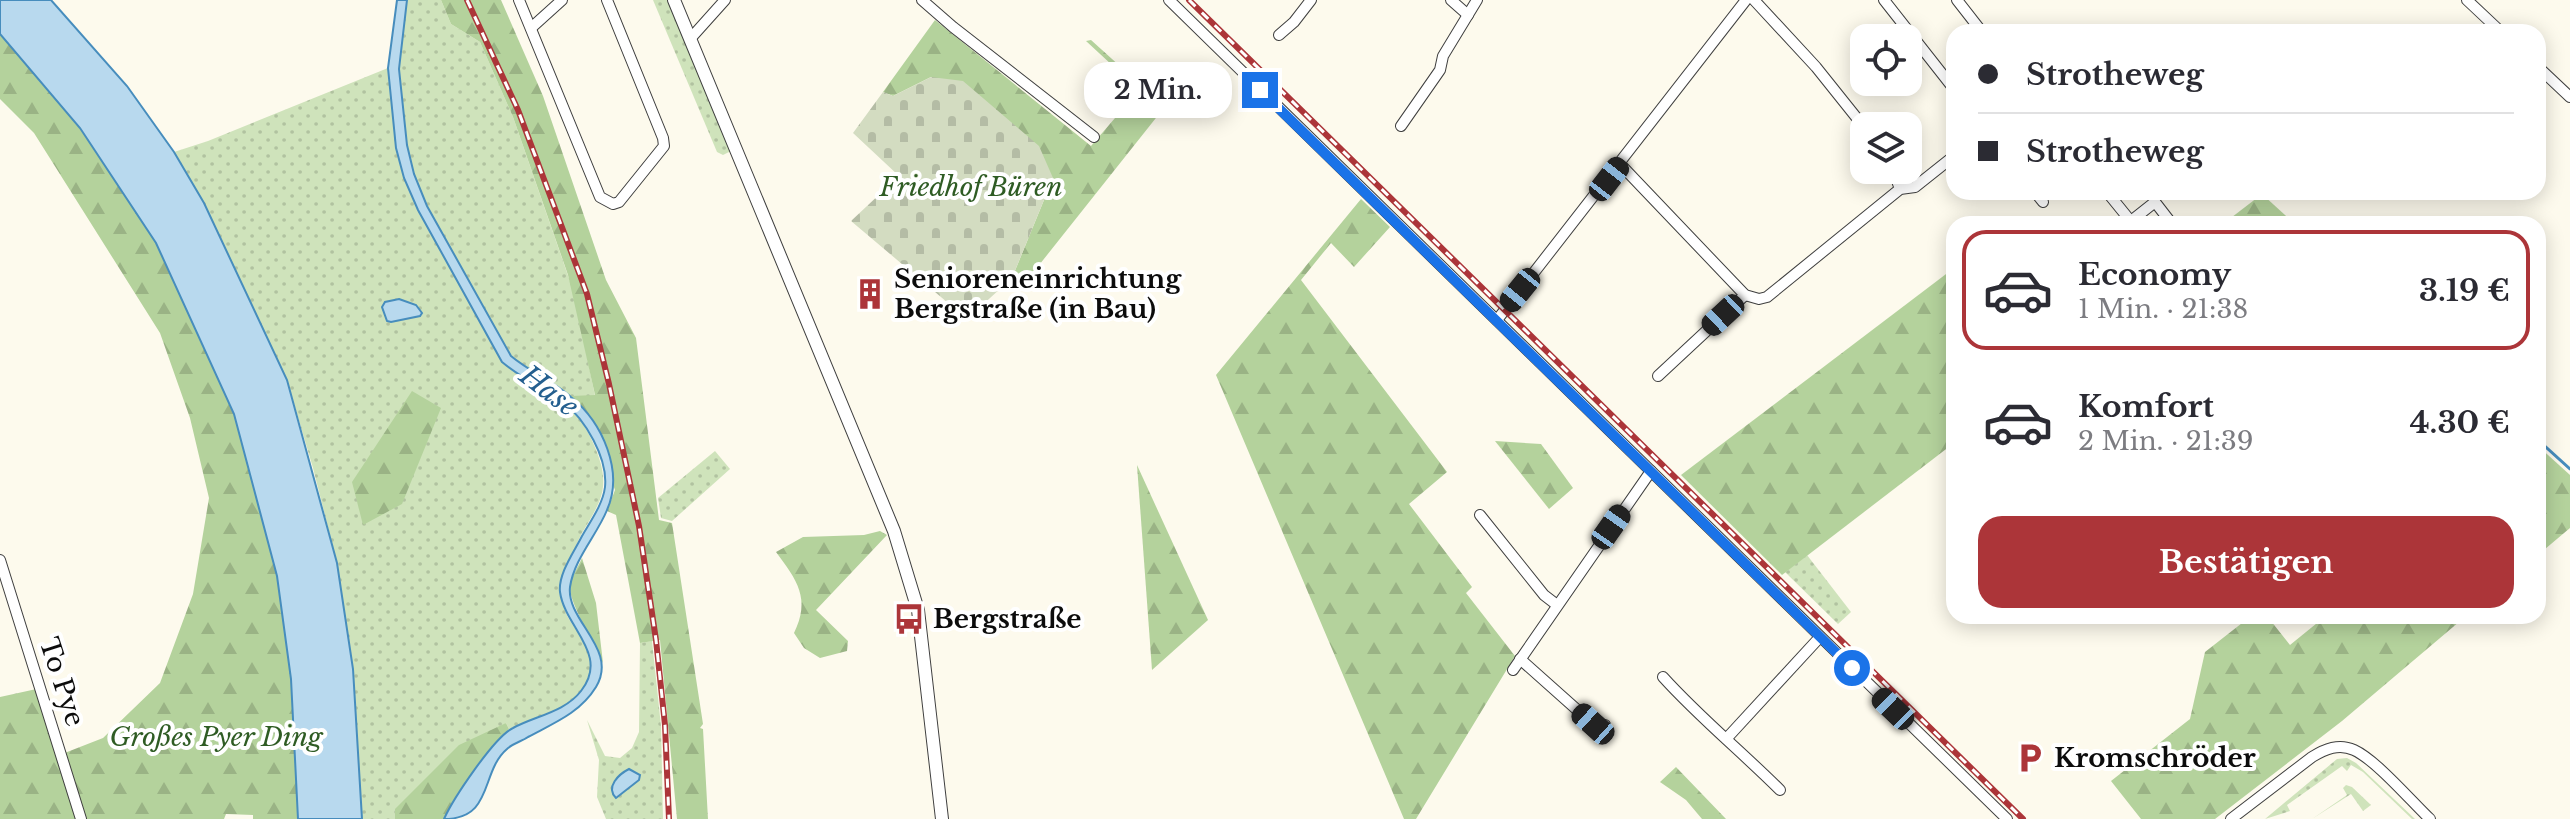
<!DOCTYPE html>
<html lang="de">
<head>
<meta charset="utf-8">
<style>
  :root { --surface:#fff; --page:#f2f2f3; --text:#2b2b33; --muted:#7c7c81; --line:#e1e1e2; --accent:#ac3539 }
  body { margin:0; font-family:"Libre Baskerville",serif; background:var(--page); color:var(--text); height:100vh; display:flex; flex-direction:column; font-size:30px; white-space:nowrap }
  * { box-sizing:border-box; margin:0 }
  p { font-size:26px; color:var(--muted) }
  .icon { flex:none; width:44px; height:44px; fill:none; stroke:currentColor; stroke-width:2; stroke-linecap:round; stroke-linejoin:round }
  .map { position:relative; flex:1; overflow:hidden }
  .side { position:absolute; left:1946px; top:216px; width:600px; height:408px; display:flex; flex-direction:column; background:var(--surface); border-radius:24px; box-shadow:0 4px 20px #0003 }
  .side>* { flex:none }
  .guide { position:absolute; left:1946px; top:24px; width:600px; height:176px; border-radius:24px; box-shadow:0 4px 20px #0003; display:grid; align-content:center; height:176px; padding:0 32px; background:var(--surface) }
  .controls { position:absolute; left:1850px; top:24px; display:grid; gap:16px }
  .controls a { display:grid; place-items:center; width:72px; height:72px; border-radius:16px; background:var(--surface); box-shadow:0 4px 20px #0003; font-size:40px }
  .end { position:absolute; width:36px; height:36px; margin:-18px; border:10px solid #1a73e8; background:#fff; box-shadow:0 0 0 4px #fff }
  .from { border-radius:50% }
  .bubble { position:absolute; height:56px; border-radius:24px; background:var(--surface); box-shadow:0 4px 20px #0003; font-size:26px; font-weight:800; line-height:56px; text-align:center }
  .car { position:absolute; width:24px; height:48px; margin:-24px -12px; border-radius:10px; box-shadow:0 0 6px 2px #0007; background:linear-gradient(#222 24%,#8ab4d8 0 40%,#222 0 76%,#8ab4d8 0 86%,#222 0) }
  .guide b { display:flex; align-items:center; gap:28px; height:76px; font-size:30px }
  .guide b+b { border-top:2px solid var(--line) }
  .guide i { width:20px; height:20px; background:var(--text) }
  ul { padding:14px 0 0; list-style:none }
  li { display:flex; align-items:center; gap:24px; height:120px; margin:0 16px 12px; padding:0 16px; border:4px solid transparent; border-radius:24px }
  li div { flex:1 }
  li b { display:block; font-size:30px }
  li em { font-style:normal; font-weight:800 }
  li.current { border-color:var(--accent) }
  li>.icon { width:72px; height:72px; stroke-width:1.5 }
  .button { display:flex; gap:16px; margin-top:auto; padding:16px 32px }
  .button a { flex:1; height:92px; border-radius:24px; background:var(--accent); color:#fff; font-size:32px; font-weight:800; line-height:92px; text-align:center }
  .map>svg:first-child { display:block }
  .grass { fill:url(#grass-dots) }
  .forest { fill:url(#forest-firs) }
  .cemetery { fill:url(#cemetery-stones) }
  .water { fill:#b8d9ee; stroke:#478dbd; stroke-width:2 }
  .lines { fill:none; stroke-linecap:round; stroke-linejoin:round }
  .stream { stroke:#478dbd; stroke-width:3 }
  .minor-casing { stroke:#3f3f3f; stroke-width:12 }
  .tertiary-casing { stroke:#3f3f3f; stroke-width:14 }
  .minor { stroke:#fff; stroke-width:10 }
  .tertiary { stroke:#fff; stroke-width:12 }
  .rail-casing { stroke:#ac3539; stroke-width:6 }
  .rail { stroke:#fff; stroke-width:3; stroke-dasharray:9; stroke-linecap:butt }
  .route { stroke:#1a73e8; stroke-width:10 }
  .labels { text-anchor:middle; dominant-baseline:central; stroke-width:8; stroke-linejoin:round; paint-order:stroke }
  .park-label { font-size:26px; font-style:italic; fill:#2f5c24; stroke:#fff }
  .poi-label { font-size:26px; font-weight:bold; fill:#0c0c0c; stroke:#fff; text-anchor:start }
  .street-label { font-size:26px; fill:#0c0c0c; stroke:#fff }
  .water-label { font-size:28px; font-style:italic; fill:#245f8f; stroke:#fff }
</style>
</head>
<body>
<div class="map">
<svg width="2570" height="819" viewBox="0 0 2570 819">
  <defs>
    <pattern id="grass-dots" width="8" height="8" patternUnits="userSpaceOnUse" patternTransform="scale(2)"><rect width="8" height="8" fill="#cfe3bb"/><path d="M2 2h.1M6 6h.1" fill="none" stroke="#b1c2a0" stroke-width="1.8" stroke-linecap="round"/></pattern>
    <pattern id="forest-firs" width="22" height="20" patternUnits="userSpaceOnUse" patternTransform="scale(2)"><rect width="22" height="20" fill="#b4d29c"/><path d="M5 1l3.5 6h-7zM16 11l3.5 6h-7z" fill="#9ab385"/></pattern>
    <pattern id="cemetery-stones" width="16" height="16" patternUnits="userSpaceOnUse" patternTransform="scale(2)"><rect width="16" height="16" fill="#d3dcc1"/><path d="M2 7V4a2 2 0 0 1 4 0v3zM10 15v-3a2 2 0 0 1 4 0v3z" fill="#b4bca5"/></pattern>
  </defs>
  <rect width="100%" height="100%" fill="#fdfaed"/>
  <g class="grass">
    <path d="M407,0H441L451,24L480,42L513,117L574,293L595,396H571L526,369L511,356L427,206L414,174L407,145L399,69Z"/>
    <path d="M653,0H669L731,151L723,155L717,152Z"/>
    <path d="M388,68L396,148L418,210L502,362C527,383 560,395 580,420C588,431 595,445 599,458C614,501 586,516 573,553C570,562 570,574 568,583C567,590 563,600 564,607C566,619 580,633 585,644C610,698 546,714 509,729L506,723L396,809L395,819H362L353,669L337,563L313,468L287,380L174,152L208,141Z"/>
    <path d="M715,451L730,469L672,521L661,518L658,498Z"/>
    <path d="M1807,555L1851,612L1838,624L1785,572Z"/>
    <path d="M652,641L661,726L663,819H606L597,797L599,760L587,720L605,756L620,758L632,748L639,732L640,643Z"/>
    <path d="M2347,758L2356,763L2415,819H2412L2363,772L2351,765L2347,771L2342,766L2287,805L2290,811L2265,819L2337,759Z"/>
    <path d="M2346,785L2352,787L2371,805L2363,811L2351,794L2312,819L2347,795L2343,788Z"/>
  </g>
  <g class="forest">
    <path d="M441,0H501L543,96L606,280L636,338L659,520L672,523L703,724L700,728L703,729L708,819H677L660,640L640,643L616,515L607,511L615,490L589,415L571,396L595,395L568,275L513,117L480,42L451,24Z"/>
    <path d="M935,20L1091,146L1139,90L1086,41L1091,40L1143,87L1154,79L1171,99L1028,279L1012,278L1053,178L931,77L893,96L883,92Z"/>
    <path d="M0,34L80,128L156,243L234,414L277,576L291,679L298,819H253V815L226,814L224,819H0V697L41,688L62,754L103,738L160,683L193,594L209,498L190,418L160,333L34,133L0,99Z"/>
    <path d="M2262,194L2295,224H2223Z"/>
    <path d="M1361,199L1390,227L1354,267L1331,243L1301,280L1447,472L1409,504L1472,587L1466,593L1515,656L1416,819H1404L1216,375Z"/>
    <path d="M1954,268V443L1782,575L1681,475Z"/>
    <path d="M412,391L441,408L402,504L363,525L352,482Z"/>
    <path d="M1495,441L1541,444L1573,488L1549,509Z"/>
    <path d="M2538,446L2570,475V528L2538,555Z"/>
    <path d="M1137,465L1208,620L1152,670Z"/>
    <path d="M880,531L887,535L816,610L848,641L847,651L820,658L804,648L794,633C811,599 797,580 776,552L803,537L864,535Z"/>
    <path d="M582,558L596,603L603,663C596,646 569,603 570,587C571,577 578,567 582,558Z"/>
    <path d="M2251,616H2267L2290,645L2322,619L2321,616H2466L2342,721L2215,819H2141L2111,781L2190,719L2205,652Z"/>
    <path d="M506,723L509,729L479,764L444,819H395V809L459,745Z"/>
    <path d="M1676,767L1726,819H1702L1686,800L1660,782Z"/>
  </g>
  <path class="cemetery" d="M931,77L963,81L1039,146L1053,178L1012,278L967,319L851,221L899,176L853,133L883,92L893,96Z"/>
  <g class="water">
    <path d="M0,0H51L127,86L174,152L204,203L287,380L337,563L353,669L362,819H298L291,679L277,576L234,414L156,243L80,128L0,34Z"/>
    <path d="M397,0H407L399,69L407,145L414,174L427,206L511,356C530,372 553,381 571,397C603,423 624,472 607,510C597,535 574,559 570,587C566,621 619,649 596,687C580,713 554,723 528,737C522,741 512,744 507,749C480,772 494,819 444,819C453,799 494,737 513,728C535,716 565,712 581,691C610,654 565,628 560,592C558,574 574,552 582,536C590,522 603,504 605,487C608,458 585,419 563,402C543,388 521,378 502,362L418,210L404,178L396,148L388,68Z"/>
    <path d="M399,299L416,305L422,313L420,316L391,322L387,321L382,307L385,302Z"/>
    <path d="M629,769L640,775L639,780L616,798C605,787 619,774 629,769Z"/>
  </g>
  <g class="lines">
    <path class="stream" d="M2538,440L2570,469"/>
    <defs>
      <g id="minor">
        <path d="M519,0L600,197L613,204L619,202L664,146L663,138L607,0"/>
        <path d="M922,0L953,27L1094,137"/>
        <path d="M1169,0L2007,819"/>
        <path d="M1451,0L1468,15"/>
        <path d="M1754,0L1816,67L1864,127"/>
        <path d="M1884,0L1954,89"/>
        <path d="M1957,0L1982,32"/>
        <path d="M2467,0L2501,32"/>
        <path d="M531,28L562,0"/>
        <path d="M1279,35L1294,22L1311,0"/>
        <path d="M690,39L725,0"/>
        <path d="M2538,67L2570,97"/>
        <path d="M1401,126L1440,70L1443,56L1477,0"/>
        <path d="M1620,164L1745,295L1759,299L1767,297L1900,189L1915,187L1954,156"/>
        <path d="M1893,170L1900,189"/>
        <path d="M2035,192L2043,202"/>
        <path d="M2107,192L2133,224"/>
        <path d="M2131,221L2155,202L2172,224"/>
        <path d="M1497,320L1746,0"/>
        <path d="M1658,376L1745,295"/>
        <path d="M1480,515L1544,595L1557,605"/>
        <path d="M0,560L81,819"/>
        <path d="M1520,659L1593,724L1605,725"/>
        <path d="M1513,670L1651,471"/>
        <path d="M1663,677C1699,717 1742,752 1780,790"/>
        <path d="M1727,738L1820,637"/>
        <path d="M2231,819L2312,757C2325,749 2339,743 2354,750C2376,760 2411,801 2430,819"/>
      </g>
      <path id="tertiary" d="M674,0L894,531L918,610L942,819"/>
    </defs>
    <use href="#minor" class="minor-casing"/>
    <use href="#tertiary" class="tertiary-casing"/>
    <use href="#minor" class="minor"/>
    <use href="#tertiary" class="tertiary"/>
    <defs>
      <g id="rail">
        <path d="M467,0L518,110L587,294L609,384L639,526L656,640L665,725L669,819"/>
        <path d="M1189,0L2023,819"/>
      </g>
    </defs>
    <use href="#rail" class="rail-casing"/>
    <use href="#rail" class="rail"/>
  </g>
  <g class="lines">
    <path class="route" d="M1260,90L1852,668"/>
  </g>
  <defs>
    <symbol id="building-bare" viewBox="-9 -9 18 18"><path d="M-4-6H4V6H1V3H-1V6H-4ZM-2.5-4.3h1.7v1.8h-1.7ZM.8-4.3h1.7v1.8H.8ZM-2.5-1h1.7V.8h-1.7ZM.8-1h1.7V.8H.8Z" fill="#ac3539" stroke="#fff" stroke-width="2.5" paint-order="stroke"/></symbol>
    <symbol id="bus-bare" viewBox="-9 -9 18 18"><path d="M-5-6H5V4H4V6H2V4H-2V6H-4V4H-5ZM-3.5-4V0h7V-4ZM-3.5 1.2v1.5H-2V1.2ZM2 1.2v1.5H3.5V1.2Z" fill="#ac3539" stroke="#fff" stroke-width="2.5" paint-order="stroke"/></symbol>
    <symbol id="parking-bare" viewBox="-9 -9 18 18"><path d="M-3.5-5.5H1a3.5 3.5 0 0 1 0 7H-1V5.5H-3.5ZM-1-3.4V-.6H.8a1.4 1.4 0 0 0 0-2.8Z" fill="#ac3539" stroke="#fff" stroke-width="2.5" paint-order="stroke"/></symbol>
  </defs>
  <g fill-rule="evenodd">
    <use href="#building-bare" x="848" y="272" width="44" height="44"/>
    <use href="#bus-bare" x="887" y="597" width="44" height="44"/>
    <use href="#parking-bare" x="2008" y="736" width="44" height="44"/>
  </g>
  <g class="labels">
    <g class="park-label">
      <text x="971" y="187">Friedhof Büren</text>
      <text x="216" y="737">Großes Pyer Ding</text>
    </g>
    <g class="poi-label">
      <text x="894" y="279">Senioreneinrichtung<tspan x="894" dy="30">Bergstraße (in Bau)</tspan></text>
      <text x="933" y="619">Bergstraße</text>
      <text x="2054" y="758">Kromschröder</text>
    </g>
    <g class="street-label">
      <text transform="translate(62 682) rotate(72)">To Pye</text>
    </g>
    <g class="water-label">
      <text transform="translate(549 391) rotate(37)">Hase</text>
    </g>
  </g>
</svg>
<div class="controls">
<a><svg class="icon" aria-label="locate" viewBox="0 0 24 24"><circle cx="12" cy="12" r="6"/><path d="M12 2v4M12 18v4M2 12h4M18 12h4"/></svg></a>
<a><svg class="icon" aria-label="layers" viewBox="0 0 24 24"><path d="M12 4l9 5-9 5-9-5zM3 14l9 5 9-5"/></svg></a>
</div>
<i class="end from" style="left:1852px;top:668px"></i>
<i class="end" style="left:1260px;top:90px"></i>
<div class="bubble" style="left:1084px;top:62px;width:148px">2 Min.</div>
<i class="car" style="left:1609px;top:179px;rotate:38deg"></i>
<i class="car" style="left:1520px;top:290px;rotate:219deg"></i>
<i class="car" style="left:1723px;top:315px;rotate:227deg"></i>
<i class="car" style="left:1611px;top:527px;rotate:35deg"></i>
<i class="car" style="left:1893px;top:709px;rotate:314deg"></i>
<i class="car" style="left:1593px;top:724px;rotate:312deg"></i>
<div class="guide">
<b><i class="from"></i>Strotheweg</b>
<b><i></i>Strotheweg</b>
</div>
<section class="side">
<ul>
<li class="current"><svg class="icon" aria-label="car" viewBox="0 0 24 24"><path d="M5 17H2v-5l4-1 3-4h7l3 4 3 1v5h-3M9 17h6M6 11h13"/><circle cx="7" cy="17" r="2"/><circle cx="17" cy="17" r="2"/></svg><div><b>Economy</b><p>1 Min. · 21:38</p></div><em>3.19 €</em></li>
<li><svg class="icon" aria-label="car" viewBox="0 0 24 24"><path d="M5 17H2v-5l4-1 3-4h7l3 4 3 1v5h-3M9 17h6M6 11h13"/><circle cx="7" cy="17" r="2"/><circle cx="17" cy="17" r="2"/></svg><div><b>Komfort</b><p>2 Min. · 21:39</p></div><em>4.30 €</em></li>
</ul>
<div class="button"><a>Bestätigen</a></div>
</section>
</div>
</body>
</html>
